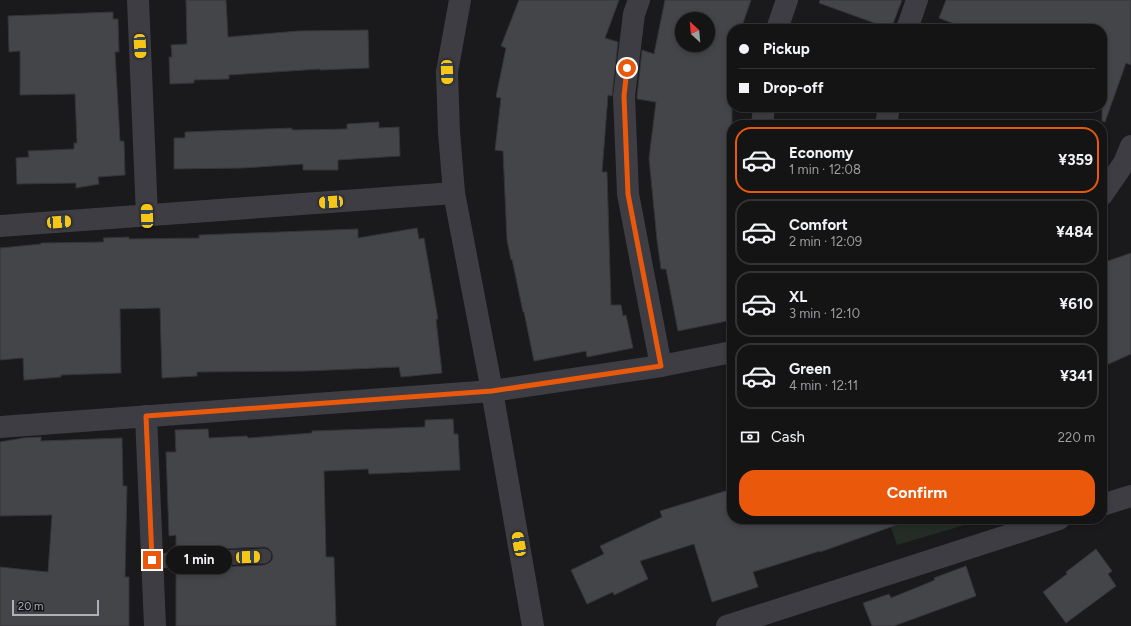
<!DOCTYPE html>
<html lang="en">
<head>
<meta charset="utf-8">
<style>
  :root { --surface:#141415; --page:#212122; --text:#f1f3f6; --muted:#9d9ea0; --line:#333334; --accent:#ea580c }
  body { margin:0; font-family:Figtree,sans-serif; background:var(--page); color:var(--text); height:100vh; display:flex; flex-direction:column; font-size:15px; white-space:nowrap }
  * { box-sizing:border-box; margin:0 }
  p { font-size:13px; color:var(--muted) }
  .icon { flex:none; width:22px; height:22px; fill:none; stroke:currentColor; stroke-width:2; stroke-linecap:round; stroke-linejoin:round }
  .map { position:relative; flex:1; overflow:hidden }
  .sheet { position:absolute; left:727px; top:120px; width:380px; height:404px; display:flex; flex-direction:column; background:var(--surface); border-radius:16px; box-shadow:0 2px 6px #0003,0 0 0 1px var(--line) }
  .sheet>* { flex:none }
  .top-card { position:absolute; left:727px; top:24px; width:380px; height:88px; border-radius:16px; box-shadow:0 2px 6px #0003,0 0 0 1px var(--line); display:grid; align-content:center; height:88px; padding:0 12px; background:var(--surface) }
  .needle { width:26px; rotate:334deg }
  .fabs { position:absolute; left:675px; top:12px; display:grid; gap:8px }
  .fabs a { display:grid; place-items:center; width:40px; height:40px; border-radius:50%; background:var(--surface); box-shadow:0 2px 6px #0003,0 0 0 1px var(--line); font-size:20px }
  .scale { position:absolute; left:12px; bottom:10px; width:87px; box-sizing:border-box; padding-left:4px; border:2px solid #adb0bb; border-top:0; font-size:11px; line-height:14px; white-space:nowrap; color:#adb0bb; -webkit-text-stroke:3px #151517; paint-order:stroke }
  .end { position:absolute; width:18px; height:18px; margin:-9px; border:5px solid #ea580c; background:#fff; box-shadow:0 0 0 2px #fff }
  .from { border-radius:50% }
  .bubble { position:absolute; height:28px; border-radius:14px; background:var(--surface); box-shadow:0 2px 6px #0003,0 0 0 1px var(--line); font-size:13px; font-weight:700; line-height:28px; text-align:center }
  .car { position:absolute; width:12px; height:24px; margin:-12px -6px; border-radius:5px; box-shadow:0 0 3px 1px #0007; background:linear-gradient(#f5c518 24%,#345 0 40%,#f5c518 0 76%,#345 0 86%,#f5c518 0) }
  .top-card b { display:flex; align-items:center; gap:14px; height:38px; font-size:15px }
  .top-card b+b { border-top:1px solid var(--line) }
  .top-card i { width:10px; height:10px; background:var(--text) }
  ul { padding:7px 0 0; list-style:none }
  li { display:flex; align-items:center; gap:12px; height:66px; margin:0 8px 6px; padding:0 4px; border:2px solid var(--line); border-radius:16px }
  li div { flex:1 }
  li b { display:block; font-size:15px }
  li em { font-style:normal; font-weight:700 }
  li.current { border-color:var(--accent) }
  li>.icon { width:36px; height:36px; stroke-width:1.5 }
  .pay { display:flex; align-items:center; gap:10px; height:44px; padding:0 12px; font-size:15px }
  .pay p { margin-inline-start:auto }
  .button { display:flex; gap:8px; margin-top:auto; padding:8px 12px }
  .button a { flex:1; height:46px; border-radius:16px; background:var(--accent); color:#fff; font-size:16px; font-weight:700; line-height:46px; text-align:center }
  .map>svg:first-child { display:block }
  .green { fill:#242c26 }
  .building { fill:#444549; stroke:#353438; fill-rule:evenodd }
  .lines { fill:none; stroke-linecap:round; stroke-linejoin:round }
  .service { stroke:#3d3d43; stroke-width:15 }
  .minor { stroke:#3d3d43; stroke-width:22 }
  .tertiary { stroke:#3d3d43; stroke-width:22 }
  .route { stroke:#ea580c; stroke-width:5 }
</style>
</head>
<body>
<div class="map">
<svg width="1131" height="626" viewBox="0 0 1131 626">
  <rect width="100%" height="100%" fill="#1a1a1c"/>
  <path class="green" d="M888,519H985L897,545Z"/>
  <g class="building">
    <path d="M186,0H226L228,37L298,31L368,30L369,68L320,70V69L229,75V79L194,80V83L170,84L169,57H172L171,45L187,44Z"/>
    <path d="M519,0H619L605,38L618,42L612,96L608,95L602,172H607L611,305H621L623,316L626,315L633,348L587,357L586,351L534,361L524,312H523L512,259L511,260L507,240L503,151L495,150L501,98L496,97L506,48L501,46Z"/>
    <path d="M665,0H751L741,29H732V320L678,331L666,269H661L657,240L649,158L656,102L637,99V97L642,50L654,54ZM682,19H708V45H682Z"/>
    <path d="M820,0H902L891,29L819,3Z"/>
    <path d="M946,0H1131V65L1126,63L1105,122L1102,121V29H967L939,18Z"/>
    <path d="M113,12V19H118L119,52H115L120,141H124L125,175L98,177L99,184L76,188V183L17,184L16,158L29,157L28,151L74,149V143H77L75,94L20,95V51L9,52L8,16Z"/>
    <path d="M379,122V128L399,127L400,156L338,160V170H303V164L243,168L174,169V138H185V132L292,128V130L347,129V124Z"/>
    <path d="M417,228L419,239L424,238L438,319H436L442,373L401,377L399,367L307,371L197,372V376L162,378L160,308L120,309L121,373L61,375V377L24,380L23,358L0,360V248L41,244V243L104,242L103,238L129,237V239L199,238V235L358,229V238Z"/>
    <path d="M1131,253V354L1102,367V263Z"/>
    <path d="M453,419L454,434H458L460,470L369,474L368,469L324,471L326,557H334L336,626H176V569L264,565L269,563L272,560L273,556L271,551L268,548L264,547L176,551V535L169,536L166,452H176L175,430L208,429L209,438L247,436L248,438L312,433V431L425,427V420Z"/>
    <path d="M41,437V441L122,438L123,486H127L125,577H129V626H0V567L48,572L52,515L0,516V442L23,438Z"/>
    <path d="M732,489V519H904L905,522L820,552V551L753,572L758,587L712,602L694,544L640,561L648,579L614,595L613,592L587,604L571,570L604,554L600,546L662,517L660,511Z"/>
    <path d="M1096,549L1112,571L1108,574L1116,586L1066,623L1043,592L1067,574L1066,572Z"/>
    <path d="M966,566L976,596L894,626H872L863,603L889,594L891,598L935,580L934,578Z"/>
  </g>
  <g class="lines">
    <path class="service" d="M152,561L264,556"/>
    <g class="minor">
      <path d="M138,0L147,216"/>
      <path d="M639,0L634,14L624,96L628,194L661,366"/>
      <path d="M777,29L787,0"/>
      <path d="M907,29L917,0"/>
      <path d="M762,125L764,107"/>
      <path d="M886,125L889,107"/>
      <path d="M1102,195L1124,163L1131,146"/>
      <path d="M146,416L155,626"/>
      <path d="M0,427L492,391L661,366L732,352"/>
      <path d="M1102,505L1131,496"/>
      <path d="M727,626L1059,519"/>
    </g>
    <g class="tertiary">
      <path d="M460,0L447,72L449,132L454,193L492,391L533,626"/>
      <path d="M0,226L454,193"/>
    </g>
  </g>
  <g class="lines">
    <path class="route" d="M152,560L146,416L492,391L661,366L628,194L624,96L627,68"/>
  </g>
</svg>
<div class="fabs">
<a><svg class="needle" viewBox="-14 -14 28 28"><path d="M0-13l5 13h-10z" fill="#e53935"/><path d="M0 13l5-13h-10z" fill="#9d9ea0"/></svg></a>
</div>
<div class="scale">20 m</div>
<i class="end from" style="left:627px;top:68px"></i>
<i class="end" style="left:152px;top:560px"></i>
<div class="bubble" style="left:166px;top:546px;width:66px">1 min</div>
<i class="car" style="left:140px;top:46px;rotate:177deg"></i>
<i class="car" style="left:447px;top:72px;rotate:178deg"></i>
<i class="car" style="left:331px;top:202px;rotate:266deg"></i>
<i class="car" style="left:147px;top:216px;rotate:358deg"></i>
<i class="car" style="left:59px;top:222px;rotate:86deg"></i>
<i class="car" style="left:519px;top:544px;rotate:350deg"></i>
<i class="car" style="left:248px;top:557px;rotate:88deg"></i>
<div class="top-card">
<b><i class="from"></i>Pickup</b>
<b><i></i>Drop-off</b>
</div>
<section class="sheet">
<ul>
<li class="current"><svg class="icon" aria-label="car" viewBox="0 0 24 24"><path d="M5 17H2v-5l4-1 3-4h7l3 4 3 1v5h-3M9 17h6M6 11h13"/><circle cx="7" cy="17" r="2"/><circle cx="17" cy="17" r="2"/></svg><div><b>Economy</b><p>1 min · 12:08</p></div><em>¥359</em></li>
<li><svg class="icon" aria-label="car" viewBox="0 0 24 24"><path d="M5 17H2v-5l4-1 3-4h7l3 4 3 1v5h-3M9 17h6M6 11h13"/><circle cx="7" cy="17" r="2"/><circle cx="17" cy="17" r="2"/></svg><div><b>Comfort</b><p>2 min · 12:09</p></div><em>¥484</em></li>
<li><svg class="icon" aria-label="car" viewBox="0 0 24 24"><path d="M5 17H2v-5l4-1 3-4h7l3 4 3 1v5h-3M9 17h6M6 11h13"/><circle cx="7" cy="17" r="2"/><circle cx="17" cy="17" r="2"/></svg><div><b>XL</b><p>3 min · 12:10</p></div><em>¥610</em></li>
<li><svg class="icon" aria-label="car" viewBox="0 0 24 24"><path d="M5 17H2v-5l4-1 3-4h7l3 4 3 1v5h-3M9 17h6M6 11h13"/><circle cx="7" cy="17" r="2"/><circle cx="17" cy="17" r="2"/></svg><div><b>Green</b><p>4 min · 12:11</p></div><em>¥341</em></li>
</ul>
<div class="pay"><svg class="icon" aria-label="cash" viewBox="0 0 24 24"><path d="M3 7h18v10H3z"/><circle cx="12" cy="12" r="2"/></svg>Cash<p>220 m</p></div>
<div class="button"><a>Confirm</a></div>
</section>
</div>
</body>
</html>
